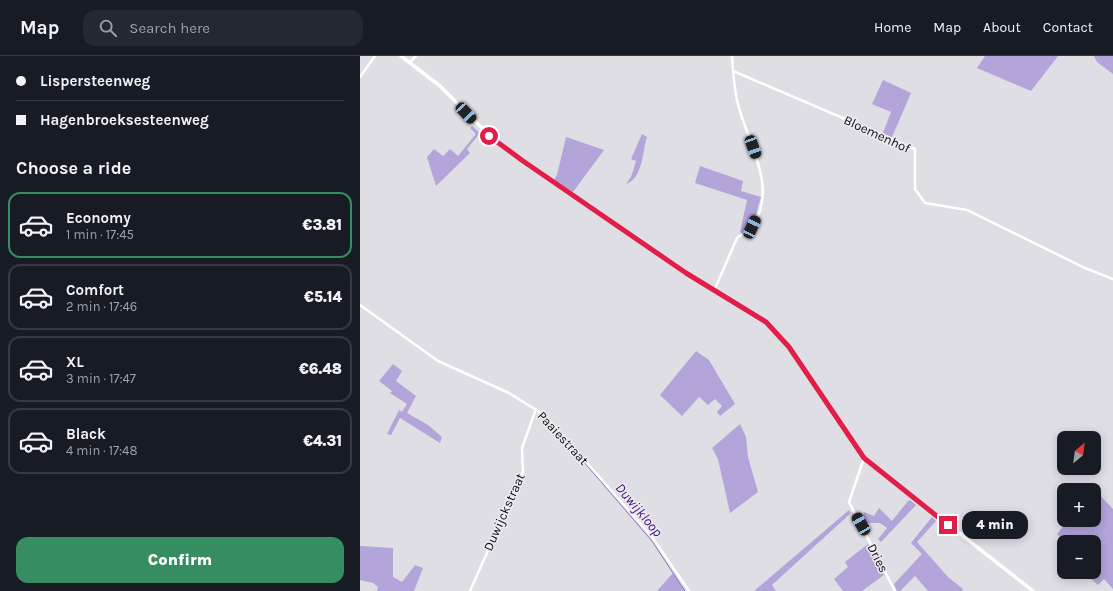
<!DOCTYPE html>
<html lang="en">
<head>
<meta charset="utf-8">
<style>
  :root { --surface:#171b24; --page:#242831; --text:#f1f3f6; --muted:#9ea1a6; --line:#363941; --accent:#368d61 }
  body { margin:0; font-family:Karla,sans-serif; background:var(--page); color:var(--text); height:100vh; display:flex; flex-direction:column; font-size:15px; white-space:nowrap }
  * { box-sizing:border-box; margin:0 }
  p { font-size:13px; color:var(--muted) }
  .icon { flex:none; width:22px; height:22px; fill:none; stroke:currentColor; stroke-width:2; stroke-linecap:round; stroke-linejoin:round }
  .map { position:relative; flex:1; overflow:hidden }
  .panel { display:flex; flex-direction:column; background:var(--surface); width:360px }
  .panel>* { flex:none }
  .top-card { display:grid; align-content:center; height:88px; padding:0 16px; background:var(--surface) }
  .needle { width:26px; rotate:29deg }
  .buttons { position:absolute; left:697px; top:375px; display:grid; gap:8px }
  .buttons a { display:grid; place-items:center; width:44px; height:44px; border-radius:8px; background:var(--surface); box-shadow:0 2px 10px #0003; font-size:20px }
  .end { position:absolute; width:18px; height:18px; margin:-9px; border:5px solid #e11d48; background:#fff; box-shadow:0 0 0 2px #fff }
  .from { border-radius:50% }
  .bubble { position:absolute; height:28px; border-radius:12px; background:var(--surface); box-shadow:0 2px 10px #0003; font-size:13px; font-weight:800; line-height:28px; text-align:center }
  .car { position:absolute; width:12px; height:24px; margin:-12px -6px; border-radius:5px; box-shadow:0 0 3px 1px #0007; background:linear-gradient(#222 24%,#8ab4d8 0 40%,#222 0 76%,#8ab4d8 0 86%,#222 0) }
  .top-card b { display:flex; align-items:center; gap:14px; height:38px; font-size:15px }
  .top-card b+b { border-top:1px solid var(--line) }
  .top-card i { width:10px; height:10px; background:var(--text) }
  ul { padding:0; list-style:none }
  li { display:flex; align-items:center; gap:12px; height:66px; margin:0 8px 6px; padding:0 8px; border:2px solid var(--line); border-radius:12px }
  li div { flex:1 }
  li b { display:block; font-size:15px }
  li em { font-style:normal; font-weight:800 }
  li.selected { border-color:var(--accent) }
  li>.icon { width:36px; height:36px; stroke-width:1.5 }
  h2 { padding:0 16px; font-size:18px; line-height:48px }
  .button { display:flex; gap:8px; margin-top:auto; padding:8px 16px }
  .button a { flex:1; height:46px; border-radius:12px; background:var(--accent); color:#fff; font-size:16px; font-weight:800; line-height:46px; text-align:center }
  header { display:flex; align-items:center; gap:24px; box-sizing:border-box; height:56px; padding:0 20px; background:var(--surface); border-bottom:1px solid var(--line) }
  header strong { font-size:19px }
  nav { display:flex; gap:22px; margin-inline-start:auto; font-size:14px }
  .search { width:280px; height:36px; background:var(--page); display:flex; align-items:center; gap:10px; box-sizing:border-box; padding:0 14px; border-radius:12px; color:var(--muted); font-size:15px }
  main { display:flex; flex:1; min-height:0 }
  .map>svg:first-child { display:block }
  .green { fill:#b3a4d9 }
  .lines { fill:none; stroke-linecap:round; stroke-linejoin:round }
  .stream { stroke:#8c70c3; stroke-width:1 }
  .minor { stroke:#fff; stroke-width:2.5 }
  .tertiary { stroke:#fff; stroke-width:3.5 }
  .route { stroke:#e11d48; stroke-width:5 }
  .labels { text-anchor:middle; dominant-baseline:central; stroke-width:3; stroke-linejoin:round; paint-order:stroke }
  .street-label { font-size:13px; fill:#0d0d0f; stroke:#edebf2 }
  .water-label { font-size:14px; font-style:italic; fill:#3f1075; stroke:#edebf2 }
</style>
</head>
<body>
<header>
<strong>Map</strong>
<div class="search"><svg class="icon" aria-label="search" viewBox="0 0 24 24"><circle cx="10" cy="10" r="6"/><path d="M15 15l6 6"/></svg>Search here</div>
<nav><a>Home</a><a>Map</a><a>About</a><a>Contact</a></nav>
</header>
<main>
<section class="panel">
<div class="top-card">
<b><i class="from"></i>Lispersteenweg</b>
<b><i></i>Hagenbroeksesteenweg</b>
</div>
<h2>Choose a ride</h2>
<ul>
<li class="selected"><svg class="icon" aria-label="car" viewBox="0 0 24 24"><path d="M5 17H2v-5l4-1 3-4h7l3 4 3 1v5h-3M9 17h6M6 11h13"/><circle cx="7" cy="17" r="2"/><circle cx="17" cy="17" r="2"/></svg><div><b>Economy</b><p>1 min · 17:45</p></div><em>€3.81</em></li>
<li><svg class="icon" aria-label="car" viewBox="0 0 24 24"><path d="M5 17H2v-5l4-1 3-4h7l3 4 3 1v5h-3M9 17h6M6 11h13"/><circle cx="7" cy="17" r="2"/><circle cx="17" cy="17" r="2"/></svg><div><b>Comfort</b><p>2 min · 17:46</p></div><em>€5.14</em></li>
<li><svg class="icon" aria-label="car" viewBox="0 0 24 24"><path d="M5 17H2v-5l4-1 3-4h7l3 4 3 1v5h-3M9 17h6M6 11h13"/><circle cx="7" cy="17" r="2"/><circle cx="17" cy="17" r="2"/></svg><div><b>XL</b><p>3 min · 17:47</p></div><em>€6.48</em></li>
<li><svg class="icon" aria-label="car" viewBox="0 0 24 24"><path d="M5 17H2v-5l4-1 3-4h7l3 4 3 1v5h-3M9 17h6M6 11h13"/><circle cx="7" cy="17" r="2"/><circle cx="17" cy="17" r="2"/></svg><div><b>Black</b><p>4 min · 17:48</p></div><em>€4.31</em></li>
</ul>
<div class="button"><a>Confirm</a></div>
</section>
<div class="map">
<svg width="753" height="535" viewBox="0 0 753 535">
  <rect width="100%" height="100%" fill="#e0dee5"/>
  <g class="green">
    <path d="M625,0H698L671,35L617,12Z"/>
    <path d="M734,0H753V18L737,6Z"/>
    <path d="M523,24L551,37L532,81L523,77L531,56L512,48Z"/>
    <path d="M112,70L120,77L107,93L110,97L76,130L67,101L74,93L83,100L90,93L98,100L116,78L110,72Z"/>
    <path d="M282,78L287,81C282,97 283,122 266,128L271,121L276,105L271,103Z"/>
    <path d="M206,81L244,94L213,136L194,124L197,119Z"/>
    <path d="M340,110L383,125L381,135L401,141C397,153 395,172 383,178L380,176L387,144L335,127Z"/>
    <path d="M336,295L349,304L375,348L360,360L357,356L362,350L355,343L348,349L339,341L322,360L300,339Z"/>
    <path d="M33,308L42,315L36,325L56,340L47,357L68,369L82,381L80,387L40,362L31,379L27,378L39,354L42,356L47,348L30,337L32,335L19,325Z"/>
    <path d="M380,368L386,381L388,401L398,436L370,457L358,403L352,392Z"/>
    <path d="M733,432L753,453V533L744,523L738,529L723,516H734V486H704L697,478L708,464H734V434H732Z"/>
    <path d="M550,444L556,449L521,486L518,483L527,472L520,467H510L501,465L504,456L514,460L519,452L532,465L548,445Z"/>
    <path d="M489,454L491,457L412,529L416,535H394Z"/>
    <path d="M572,461L576,465L557,486L588,521L603,533L602,535H568L555,520L540,535H537L534,528L562,498L551,487Z"/>
    <path d="M508,488L524,519L502,535H483L474,523L488,511L485,506Z"/>
    <path d="M0,490L33,492V521L42,526L55,509L63,512L54,535H17L18,531L13,527L0,524Z"/>
    <path d="M313,517L325,535H297Z"/>
  </g>
  <g class="lines">
    <path class="stream" d="M211,391L292,485L325,535"/>
    <g class="minor">
      <path d="M50,6L56,0"/>
      <path d="M373,15L555,93V133L565,147L607,154L725,212L753,223"/>
      <path d="M0,21L15,0"/>
      <path d="M354,235L377,182C381,177 388,178 392,172C418,132 390,91 379,52C374,35 373,17 372,0"/>
      <path d="M0,249L78,305L149,337L181,357L199,375L292,481L329,535"/>
      <path d="M504,402L489,446L535,535"/>
      <path d="M110,535L163,416L162,392L176,353"/>
    </g>
    <path class="tertiary" d="M41,0L80,30L136,86L325,217L406,266L429,291L504,402L673,535"/>
  </g>
  <g class="lines">
    <path class="route" d="M129,80L163,105L326,217L406,266L429,291L504,402L588,469"/>
  </g>
  <g class="labels">
    <g class="street-label">
      <text transform="translate(517 78) rotate(25)">Bloemenhof</text>
      <text transform="translate(203 382) rotate(47)">Paaiestraat</text>
      <text transform="translate(144 456) rotate(-66)">Duwijckstraat</text>
      <text transform="translate(518 502) rotate(63)">Dries</text>
    </g>
    <g class="water-label">
      <text transform="translate(279 454) rotate(50)">Duwijkloop</text>
    </g>
  </g>
</svg>
<div class="buttons">
<a><svg class="needle" viewBox="-14 -14 28 28"><path d="M0-13l5 13h-10z" fill="#e53935"/><path d="M0 13l5-13h-10z" fill="#9ea1a6"/></svg></a>
<a>+</a>
<a>−</a>
</div>
<i class="end from" style="left:129px;top:80px"></i>
<i class="end" style="left:588px;top:469px"></i>
<div class="bubble" style="left:602px;top:455px;width:66px">4 min</div>
<i class="car" style="left:106px;top:57px;rotate:137deg"></i>
<i class="car" style="left:393px;top:91px;rotate:160deg"></i>
<i class="car" style="left:392px;top:171px;rotate:25deg"></i>
<i class="car" style="left:501px;top:468px;rotate:330deg"></i>
</div>
</main>
</body>
</html>
